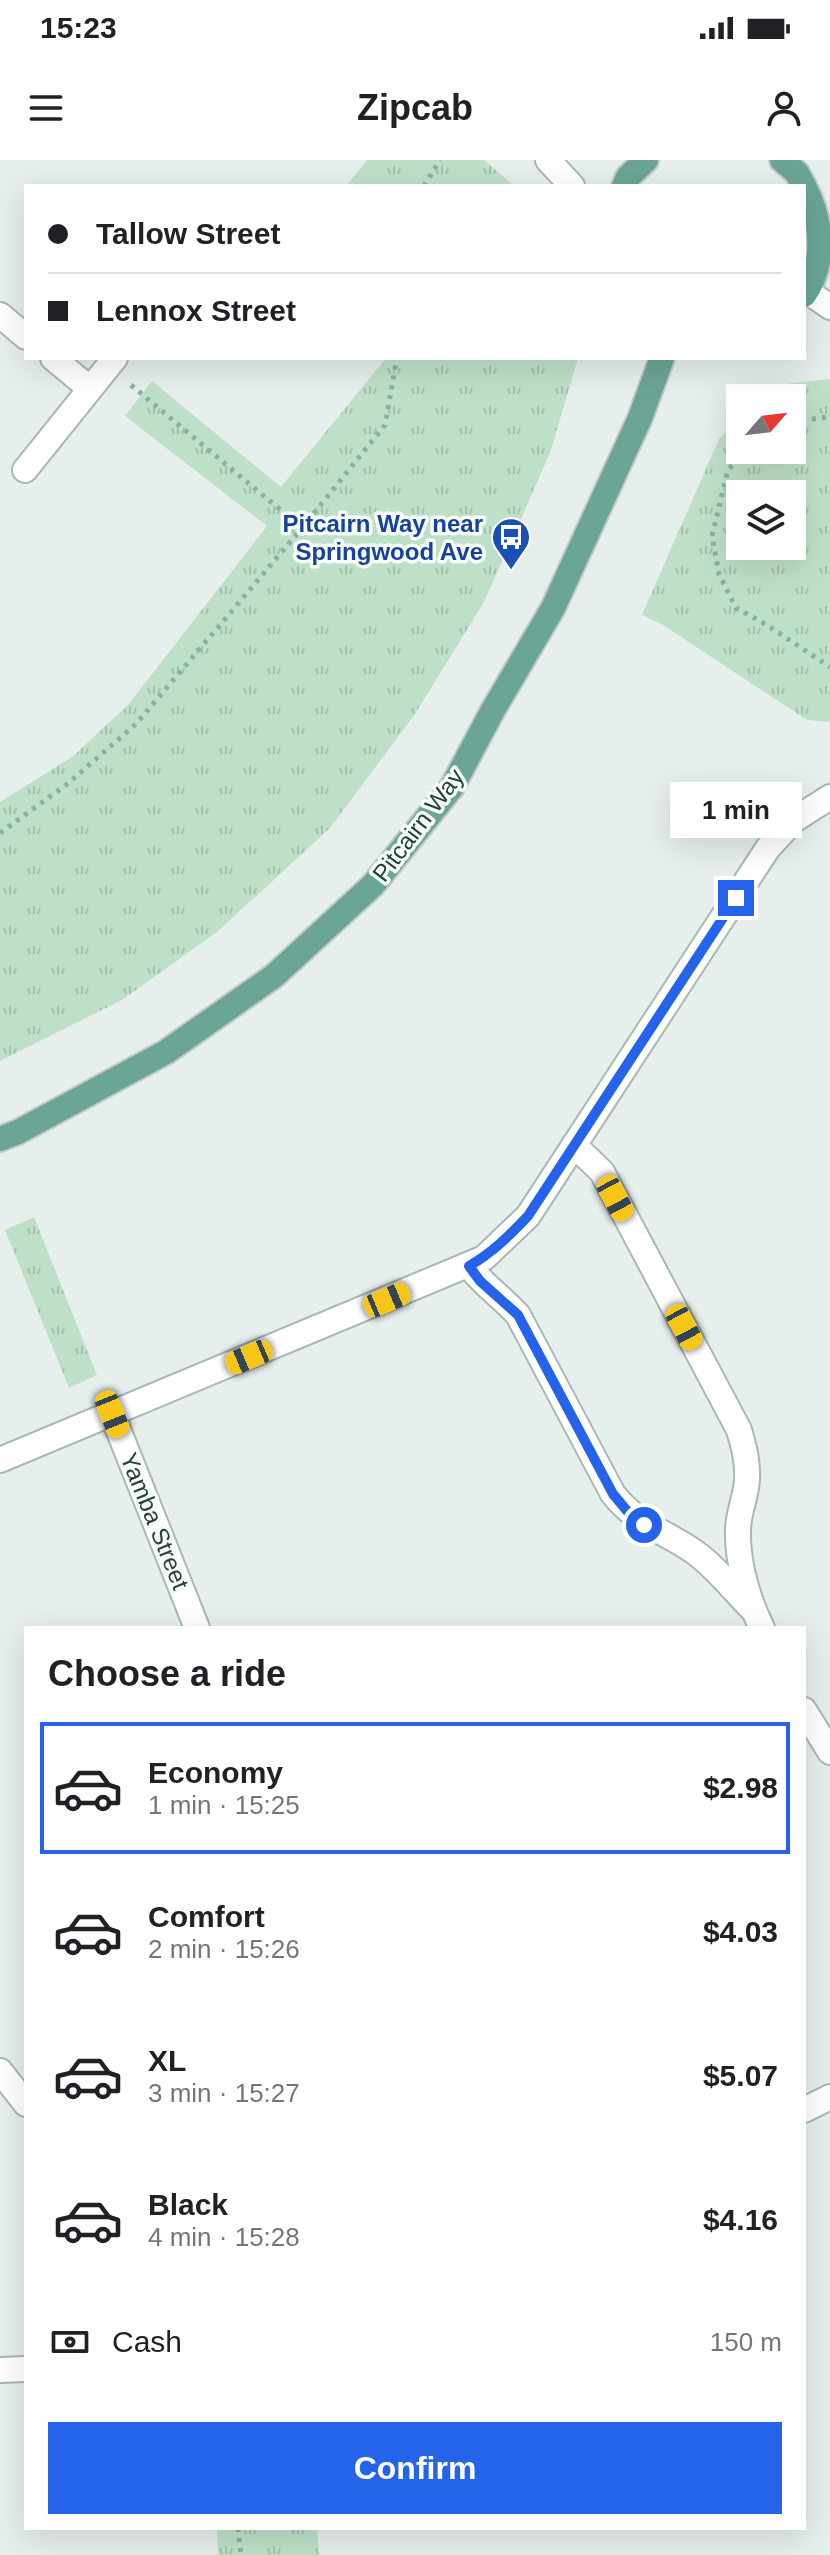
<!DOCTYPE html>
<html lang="en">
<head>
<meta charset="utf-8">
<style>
  :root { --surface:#fff; --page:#f2f2f2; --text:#202124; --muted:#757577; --line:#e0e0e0; --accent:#2563eb }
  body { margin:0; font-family:Helvetica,sans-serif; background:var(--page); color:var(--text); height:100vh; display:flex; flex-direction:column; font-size:30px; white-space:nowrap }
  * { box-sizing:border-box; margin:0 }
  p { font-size:26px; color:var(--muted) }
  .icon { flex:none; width:44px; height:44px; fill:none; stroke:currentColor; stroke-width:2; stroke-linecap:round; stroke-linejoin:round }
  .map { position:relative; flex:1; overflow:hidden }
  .side { position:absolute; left:24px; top:1466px; width:782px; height:904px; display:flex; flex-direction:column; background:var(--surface); border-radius:0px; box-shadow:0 8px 32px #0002 }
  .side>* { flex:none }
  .top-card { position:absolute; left:24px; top:24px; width:782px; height:176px; border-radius:0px; box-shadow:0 8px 32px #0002; display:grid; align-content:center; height:176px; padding:0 24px; background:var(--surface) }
  .needle { width:52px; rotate:62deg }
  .fabs { position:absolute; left:726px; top:224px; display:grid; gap:16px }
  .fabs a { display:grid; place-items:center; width:80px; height:80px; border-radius:0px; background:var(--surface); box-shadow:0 8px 32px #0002; font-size:40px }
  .end { position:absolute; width:36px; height:36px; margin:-18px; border:10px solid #2563eb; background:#fff; box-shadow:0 0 0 4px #fff }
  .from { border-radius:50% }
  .bubble { position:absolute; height:56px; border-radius:0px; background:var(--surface); box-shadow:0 8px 32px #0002; font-size:26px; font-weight:800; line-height:56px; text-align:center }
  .car { position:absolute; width:24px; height:48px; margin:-24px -12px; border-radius:10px; box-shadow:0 0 6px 2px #0007; background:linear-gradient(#f5c518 24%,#345 0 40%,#f5c518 0 76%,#345 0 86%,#f5c518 0) }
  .top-card b { display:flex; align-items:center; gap:28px; height:76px; font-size:30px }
  .top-card b+b { border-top:2px solid var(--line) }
  .top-card i { width:20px; height:20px; background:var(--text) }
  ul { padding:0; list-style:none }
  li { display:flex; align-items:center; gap:24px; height:132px; margin:0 16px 12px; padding:0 8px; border:4px solid transparent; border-radius:0px }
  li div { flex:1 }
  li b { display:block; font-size:30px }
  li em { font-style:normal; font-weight:800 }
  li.current { border-color:var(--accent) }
  li>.icon { width:72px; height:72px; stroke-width:1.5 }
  h2 { padding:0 24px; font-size:36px; line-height:96px }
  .pay { display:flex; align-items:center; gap:20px; height:88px; padding:0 24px; font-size:30px }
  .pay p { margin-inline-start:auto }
  .button { display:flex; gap:16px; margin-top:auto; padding:16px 24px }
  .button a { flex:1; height:92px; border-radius:0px; background:var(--accent); color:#fff; font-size:32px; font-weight:800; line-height:92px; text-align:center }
  .status { display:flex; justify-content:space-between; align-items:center; height:56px; padding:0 40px; background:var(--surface); direction:ltr }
  .status svg { height:22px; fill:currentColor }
  header { display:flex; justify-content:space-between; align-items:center; height:104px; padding:0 24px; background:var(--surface); font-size:36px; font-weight:800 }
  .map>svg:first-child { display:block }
  .grass { fill:url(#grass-tufts); fill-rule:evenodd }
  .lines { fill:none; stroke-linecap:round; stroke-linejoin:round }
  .minor-casing { stroke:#a8b8b2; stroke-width:28 }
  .major-casing { stroke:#c2cac8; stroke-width:28 }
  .path { stroke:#86b3a5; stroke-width:5; stroke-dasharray:4 6; stroke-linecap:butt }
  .minor { stroke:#fff; stroke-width:24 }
  .major { stroke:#6aa596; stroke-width:24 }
  .route { stroke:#2563eb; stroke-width:10 }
  .labels { text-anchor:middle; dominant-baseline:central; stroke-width:7; stroke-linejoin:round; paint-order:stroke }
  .transit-label { font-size:24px; font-weight:bold; fill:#164399; stroke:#f7fbf9; text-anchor:end }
  .street-label { font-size:24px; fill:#24423a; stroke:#f7fbf9 }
</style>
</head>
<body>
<div class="status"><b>15:23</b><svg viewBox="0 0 49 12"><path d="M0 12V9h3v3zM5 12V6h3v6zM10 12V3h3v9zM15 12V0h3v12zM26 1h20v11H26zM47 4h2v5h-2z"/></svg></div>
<header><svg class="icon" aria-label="menu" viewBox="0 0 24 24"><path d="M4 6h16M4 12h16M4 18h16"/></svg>Zipcab<svg class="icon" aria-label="person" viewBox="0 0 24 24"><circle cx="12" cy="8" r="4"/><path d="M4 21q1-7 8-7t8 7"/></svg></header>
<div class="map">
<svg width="830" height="2395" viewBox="0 0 830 2395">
  <defs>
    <pattern id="grass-tufts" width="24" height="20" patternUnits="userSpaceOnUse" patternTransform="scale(2)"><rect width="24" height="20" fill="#bfe0c8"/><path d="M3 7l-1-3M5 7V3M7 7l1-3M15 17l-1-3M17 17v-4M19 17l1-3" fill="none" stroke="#a4c1ad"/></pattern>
  </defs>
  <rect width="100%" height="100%" fill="#e6efeb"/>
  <g class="grass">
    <path d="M367,0H484L514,26H346Z"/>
    <path d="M386,198H578L550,293L484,442L415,554L330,668L217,772L122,840L0,901V642L72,597L128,545L267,366L125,256L152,221L281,327Z"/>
    <path d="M830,219V562L807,560L663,465L642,455L719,279L740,257V290H792V238H763L786,224ZM740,334H792V386H740Z"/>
    <path d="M34,1057L97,1215L69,1228L5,1070Z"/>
    <path d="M217,2368H317L319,2395H218Z"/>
  </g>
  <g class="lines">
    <defs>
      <g id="minor">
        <path d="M548,0L572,26"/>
        <path d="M807,131L830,147"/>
        <path d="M0,155L26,177"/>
        <path d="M53,198L89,228"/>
        <path d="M25,310L115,198"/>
        <path d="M574,985L602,1012L739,1270C744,1287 748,1302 747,1320C746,1337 738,1353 738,1370C737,1402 748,1440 762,1468"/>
        <path d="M469,1106C483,1125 502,1137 518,1155L613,1334C640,1367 661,1369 693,1391C715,1406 733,1430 751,1448"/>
        <path d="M112,1254L197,1468"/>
        <path d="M0,1300L484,1098L528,1056L768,688L794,660L830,637"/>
        <path d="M804,1550L830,1592"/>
        <path d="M0,1911L26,1944"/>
        <path d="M804,1950L830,1937"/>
        <path d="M0,2210L26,2209"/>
      </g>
      <g id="major">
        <path d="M782,0L797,13L804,26"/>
        <path d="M624,26L628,17L646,0"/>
        <path d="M804,26C822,60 827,102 804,135"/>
        <path d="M0,979L18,972L166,892L274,816L373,725L452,627L493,550L553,448L640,258L662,198"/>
      </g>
    </defs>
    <use href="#minor" class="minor-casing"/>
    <use href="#major" class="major-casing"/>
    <g class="path">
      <path d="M424,26L440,0"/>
      <path d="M131,225L302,368"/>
      <path d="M792,261L830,257"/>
      <path d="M745,290L728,310L712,376L719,414L736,448L767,465L830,507"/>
      <path d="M0,673L66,625L136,564L302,368L385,265L397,198"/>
      <path d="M238,2368L241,2395"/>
    </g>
    <use href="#minor" class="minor"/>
    <use href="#major" class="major"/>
  </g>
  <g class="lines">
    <path class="route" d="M644,1365L628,1352L613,1334L518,1155L480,1121L469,1106C492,1093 510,1075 528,1056L736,738"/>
  </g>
  <defs>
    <symbol id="bus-pin" viewBox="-11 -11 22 30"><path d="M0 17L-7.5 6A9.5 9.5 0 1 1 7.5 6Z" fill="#1a4fb4" stroke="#f7fbf9"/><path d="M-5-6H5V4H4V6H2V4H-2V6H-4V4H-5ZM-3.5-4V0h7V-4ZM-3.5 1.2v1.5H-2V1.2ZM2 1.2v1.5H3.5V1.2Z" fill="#fff"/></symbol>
  </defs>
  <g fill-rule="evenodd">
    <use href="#bus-pin" x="489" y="355" width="44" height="60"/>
  </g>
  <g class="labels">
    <g class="transit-label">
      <text x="483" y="363">Pitcairn Way near<tspan x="483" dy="28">Springwood Ave</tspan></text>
    </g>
    <g class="street-label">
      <text transform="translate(418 665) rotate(-53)">Pitcairn Way</text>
      <text transform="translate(155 1361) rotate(68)">Yamba Street</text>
    </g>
  </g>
</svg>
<div class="fabs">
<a><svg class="needle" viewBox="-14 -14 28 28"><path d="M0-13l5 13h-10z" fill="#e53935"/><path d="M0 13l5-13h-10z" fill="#757577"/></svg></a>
<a><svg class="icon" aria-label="layers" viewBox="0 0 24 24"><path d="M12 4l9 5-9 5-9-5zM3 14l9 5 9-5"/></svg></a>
</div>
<i class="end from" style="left:644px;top:1365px"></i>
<i class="end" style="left:736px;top:738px"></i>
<div class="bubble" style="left:670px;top:622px;width:132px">1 min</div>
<i class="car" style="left:615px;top:1038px;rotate:152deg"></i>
<i class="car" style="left:387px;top:1140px;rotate:67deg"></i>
<i class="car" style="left:684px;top:1167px;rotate:152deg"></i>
<i class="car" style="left:249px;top:1197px;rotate:247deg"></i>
<i class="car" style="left:112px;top:1254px;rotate:158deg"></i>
<div class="top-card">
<b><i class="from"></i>Tallow Street</b>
<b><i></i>Lennox Street</b>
</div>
<section class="side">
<h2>Choose a ride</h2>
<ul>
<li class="current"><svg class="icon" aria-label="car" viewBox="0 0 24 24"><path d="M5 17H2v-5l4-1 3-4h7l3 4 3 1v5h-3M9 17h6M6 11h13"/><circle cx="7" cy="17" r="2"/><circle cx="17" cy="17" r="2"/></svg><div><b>Economy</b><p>1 min · 15:25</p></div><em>$2.98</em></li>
<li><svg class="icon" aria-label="car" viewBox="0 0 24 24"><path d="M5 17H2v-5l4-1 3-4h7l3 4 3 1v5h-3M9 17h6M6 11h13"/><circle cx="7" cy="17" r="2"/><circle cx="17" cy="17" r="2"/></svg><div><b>Comfort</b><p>2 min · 15:26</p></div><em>$4.03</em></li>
<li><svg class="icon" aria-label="car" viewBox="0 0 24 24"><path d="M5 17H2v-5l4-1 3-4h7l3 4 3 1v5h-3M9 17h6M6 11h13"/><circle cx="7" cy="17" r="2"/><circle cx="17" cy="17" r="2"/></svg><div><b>XL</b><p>3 min · 15:27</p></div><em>$5.07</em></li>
<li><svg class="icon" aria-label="car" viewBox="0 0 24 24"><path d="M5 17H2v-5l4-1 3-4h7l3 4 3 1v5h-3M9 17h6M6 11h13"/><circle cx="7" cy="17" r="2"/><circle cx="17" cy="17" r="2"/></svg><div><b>Black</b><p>4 min · 15:28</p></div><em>$4.16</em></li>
</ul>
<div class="pay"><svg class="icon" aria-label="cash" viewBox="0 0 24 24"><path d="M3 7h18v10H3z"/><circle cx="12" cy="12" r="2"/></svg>Cash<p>150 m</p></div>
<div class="button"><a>Confirm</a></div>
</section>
</div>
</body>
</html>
